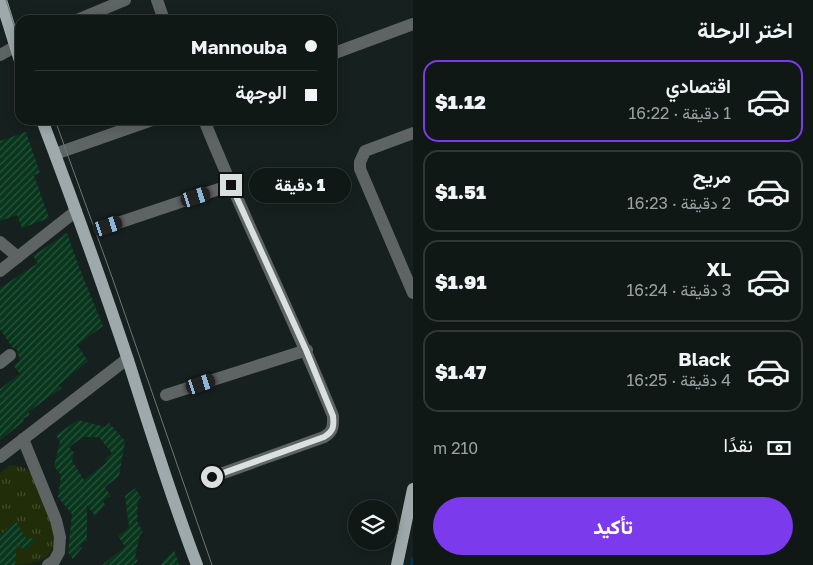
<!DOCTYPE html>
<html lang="ar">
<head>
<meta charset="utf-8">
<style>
  :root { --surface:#101816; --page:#1e2523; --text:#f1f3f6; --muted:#9ca0a1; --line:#303735; --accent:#7c3aed }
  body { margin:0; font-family:"Golos Text",Vazirmatn,sans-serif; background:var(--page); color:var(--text); direction:rtl; height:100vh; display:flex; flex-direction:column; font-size:19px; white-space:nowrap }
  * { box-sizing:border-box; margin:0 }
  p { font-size:16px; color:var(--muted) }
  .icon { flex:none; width:28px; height:28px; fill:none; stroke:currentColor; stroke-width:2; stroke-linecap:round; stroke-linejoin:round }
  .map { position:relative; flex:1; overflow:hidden; direction:ltr }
  .drawer { display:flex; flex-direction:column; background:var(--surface); width:400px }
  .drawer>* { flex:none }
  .top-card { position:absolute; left:15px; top:15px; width:322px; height:110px; border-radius:15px; box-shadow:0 2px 12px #0003,0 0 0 1px var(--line); direction:rtl; display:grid; align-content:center; height:110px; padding:0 20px; background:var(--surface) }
  .tools { position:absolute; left:348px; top:500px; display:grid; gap:10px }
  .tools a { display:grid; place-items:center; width:50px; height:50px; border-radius:50%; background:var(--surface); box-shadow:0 2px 12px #0003,0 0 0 1px var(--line); font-size:25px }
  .end { position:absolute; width:22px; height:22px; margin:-11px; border:6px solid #d9e0df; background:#111; box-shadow:0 0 0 2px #111 }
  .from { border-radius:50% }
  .bubble { position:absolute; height:35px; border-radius:18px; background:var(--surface); box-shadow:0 2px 12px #0003,0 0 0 1px var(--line); font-size:16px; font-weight:800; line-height:35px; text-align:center; direction:rtl }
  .car { position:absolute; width:15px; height:30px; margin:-15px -8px; border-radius:6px; box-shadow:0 0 4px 1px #0007; background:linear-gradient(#222 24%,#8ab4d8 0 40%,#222 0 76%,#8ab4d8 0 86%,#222 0) }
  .top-card b { display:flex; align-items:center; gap:18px; height:48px; font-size:19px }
  .top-card b+b { border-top:1px solid var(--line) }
  .top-card i { width:12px; height:12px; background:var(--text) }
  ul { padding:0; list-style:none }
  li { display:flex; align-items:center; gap:15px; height:82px; margin:0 10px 8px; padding:0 10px; border:2px solid var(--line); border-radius:15px }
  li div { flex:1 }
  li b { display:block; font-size:19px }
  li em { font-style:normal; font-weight:800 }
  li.current { border-color:var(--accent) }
  li>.icon { width:45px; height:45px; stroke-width:1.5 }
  h2 { padding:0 20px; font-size:22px; line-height:60px }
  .pay { display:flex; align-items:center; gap:12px; height:55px; padding:0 20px; font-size:19px }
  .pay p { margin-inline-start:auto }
  .action { display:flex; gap:10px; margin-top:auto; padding:10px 20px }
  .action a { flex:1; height:58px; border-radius:30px; background:var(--accent); color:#fff; font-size:20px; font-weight:800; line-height:58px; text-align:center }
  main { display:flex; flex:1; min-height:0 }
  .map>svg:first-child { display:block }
  .grass { fill:url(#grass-tufts) }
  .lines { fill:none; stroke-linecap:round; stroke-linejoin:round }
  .stream { stroke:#03344d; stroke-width:4 }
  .building { fill:url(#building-hatch); fill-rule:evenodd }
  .minor { stroke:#5e6364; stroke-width:12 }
  .major { stroke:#9ea9ab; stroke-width:12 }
  .tram { stroke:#6e7776; stroke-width:1 }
  .route { stroke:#d9e0df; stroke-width:6 }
</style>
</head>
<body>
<main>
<section class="drawer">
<h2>اختر الرحلة</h2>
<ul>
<li class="current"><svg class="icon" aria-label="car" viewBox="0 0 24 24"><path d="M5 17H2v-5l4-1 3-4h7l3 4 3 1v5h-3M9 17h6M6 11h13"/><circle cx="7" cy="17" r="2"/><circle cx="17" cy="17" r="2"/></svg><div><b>اقتصادي</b><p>1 دقيقة · 16:22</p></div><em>$1.12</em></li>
<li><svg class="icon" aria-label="car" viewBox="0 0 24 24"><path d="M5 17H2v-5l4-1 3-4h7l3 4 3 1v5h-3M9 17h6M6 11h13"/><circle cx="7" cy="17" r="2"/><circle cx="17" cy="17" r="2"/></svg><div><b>مريح</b><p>2 دقيقة · 16:23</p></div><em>$1.51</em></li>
<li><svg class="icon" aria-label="car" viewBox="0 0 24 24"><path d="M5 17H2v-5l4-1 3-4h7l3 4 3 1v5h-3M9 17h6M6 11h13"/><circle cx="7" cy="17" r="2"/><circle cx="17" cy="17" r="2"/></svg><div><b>XL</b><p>3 دقيقة · 16:24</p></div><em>$1.91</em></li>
<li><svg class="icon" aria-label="car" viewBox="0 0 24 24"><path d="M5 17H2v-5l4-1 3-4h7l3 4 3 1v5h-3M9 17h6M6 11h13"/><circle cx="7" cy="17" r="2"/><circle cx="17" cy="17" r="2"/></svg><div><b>Black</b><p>4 دقيقة · 16:25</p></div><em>$1.47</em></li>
</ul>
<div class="pay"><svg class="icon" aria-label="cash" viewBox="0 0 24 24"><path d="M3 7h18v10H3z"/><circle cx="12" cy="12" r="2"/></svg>نقدًا<p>210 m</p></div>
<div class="action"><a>تأكيد</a></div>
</section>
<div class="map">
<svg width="413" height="565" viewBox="0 0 413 565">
  <defs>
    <pattern id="grass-tufts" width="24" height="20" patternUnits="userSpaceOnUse" patternTransform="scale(1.25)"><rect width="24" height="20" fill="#202d08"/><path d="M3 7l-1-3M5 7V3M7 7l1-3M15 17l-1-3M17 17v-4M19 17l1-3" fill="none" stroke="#404b2c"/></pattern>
    <pattern id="building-hatch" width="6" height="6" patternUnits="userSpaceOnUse" patternTransform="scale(1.25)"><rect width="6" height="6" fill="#07361d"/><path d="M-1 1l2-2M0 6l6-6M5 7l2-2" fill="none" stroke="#2b533d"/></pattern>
  </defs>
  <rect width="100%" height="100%" fill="#16201e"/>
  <path class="grass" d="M10,465C20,466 27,467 34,476L56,537C52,565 29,565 0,565V473Z"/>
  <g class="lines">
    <path class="stream" d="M412,565L413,559"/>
  </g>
  <g class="building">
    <path d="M26,132L40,173L34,175L49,218L22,228L17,215L0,221V141Z"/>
    <path d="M67,233L79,267L103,326L77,345L88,361L59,385L62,388L28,412L30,415L23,419L24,421L0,440V389L20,374L14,366L20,360L17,350L12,347L0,329V288L38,263L33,256Z"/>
    <path d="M78,420L105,427L109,423L125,441L119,476L105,487L111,496L103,501L105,505L95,516L87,505V540L80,545L82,548L73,559L68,552L72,514L58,497L61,475L54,466L60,442L56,435ZM83,437H99L112,453L105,459L107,462L84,480L72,461L74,453L69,447Z"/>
    <path d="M135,488L141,497L138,500L137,521L143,532L140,535L135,557L138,561L133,565H102L125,547L118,536L129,527L125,496Z"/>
    <path d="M16,521L26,538L37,539L25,551L17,543L15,565H0V535Z"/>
    <path d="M174,550L179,565H160Z"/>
  </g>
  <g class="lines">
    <g class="minor">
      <path d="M157,0L164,20"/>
      <path d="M77,20L125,0"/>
      <path d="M332,54L413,24"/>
      <path d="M0,55L20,44"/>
      <path d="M204,120C244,220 293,316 333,416C333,426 334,431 324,437L212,477"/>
      <path d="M413,133L365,151L360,162V169L413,293"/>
      <path d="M55,154L152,120"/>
      <path d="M109,226L231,185"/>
      <path d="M0,242L18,257"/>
      <path d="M0,271L76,211"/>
      <path d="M0,363L10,355"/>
      <path d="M166,395L307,350"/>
      <path d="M23,439L56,520L60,537L59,552L54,561L48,565"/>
      <path d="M0,457L127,359"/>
    </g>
    <g class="major">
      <path d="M1,0L20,61"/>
      <path d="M42,120C72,199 101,279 128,360C150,429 171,497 197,565"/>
      <path d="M397,565L413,489"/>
    </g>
    <g class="tram">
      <path d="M6,0L20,44"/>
      <path d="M55,120L112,277L212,565"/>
    </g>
  </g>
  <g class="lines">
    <path class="route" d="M212,477L324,437C334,431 334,426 333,416L306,350L231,185"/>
  </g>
</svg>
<div class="tools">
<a><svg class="icon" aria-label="layers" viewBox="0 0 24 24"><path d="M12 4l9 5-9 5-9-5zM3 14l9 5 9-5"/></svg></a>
</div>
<i class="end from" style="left:212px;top:477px"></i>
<i class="end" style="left:231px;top:185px"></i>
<div class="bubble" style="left:249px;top:168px;width:102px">1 دقيقة</div>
<i class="car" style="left:196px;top:197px;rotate:72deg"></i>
<i class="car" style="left:108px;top:226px;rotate:72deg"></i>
<i class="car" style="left:201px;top:384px;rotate:72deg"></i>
<div class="top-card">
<b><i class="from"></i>Mannouba</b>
<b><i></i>الوجهة</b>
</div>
</div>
</main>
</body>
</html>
